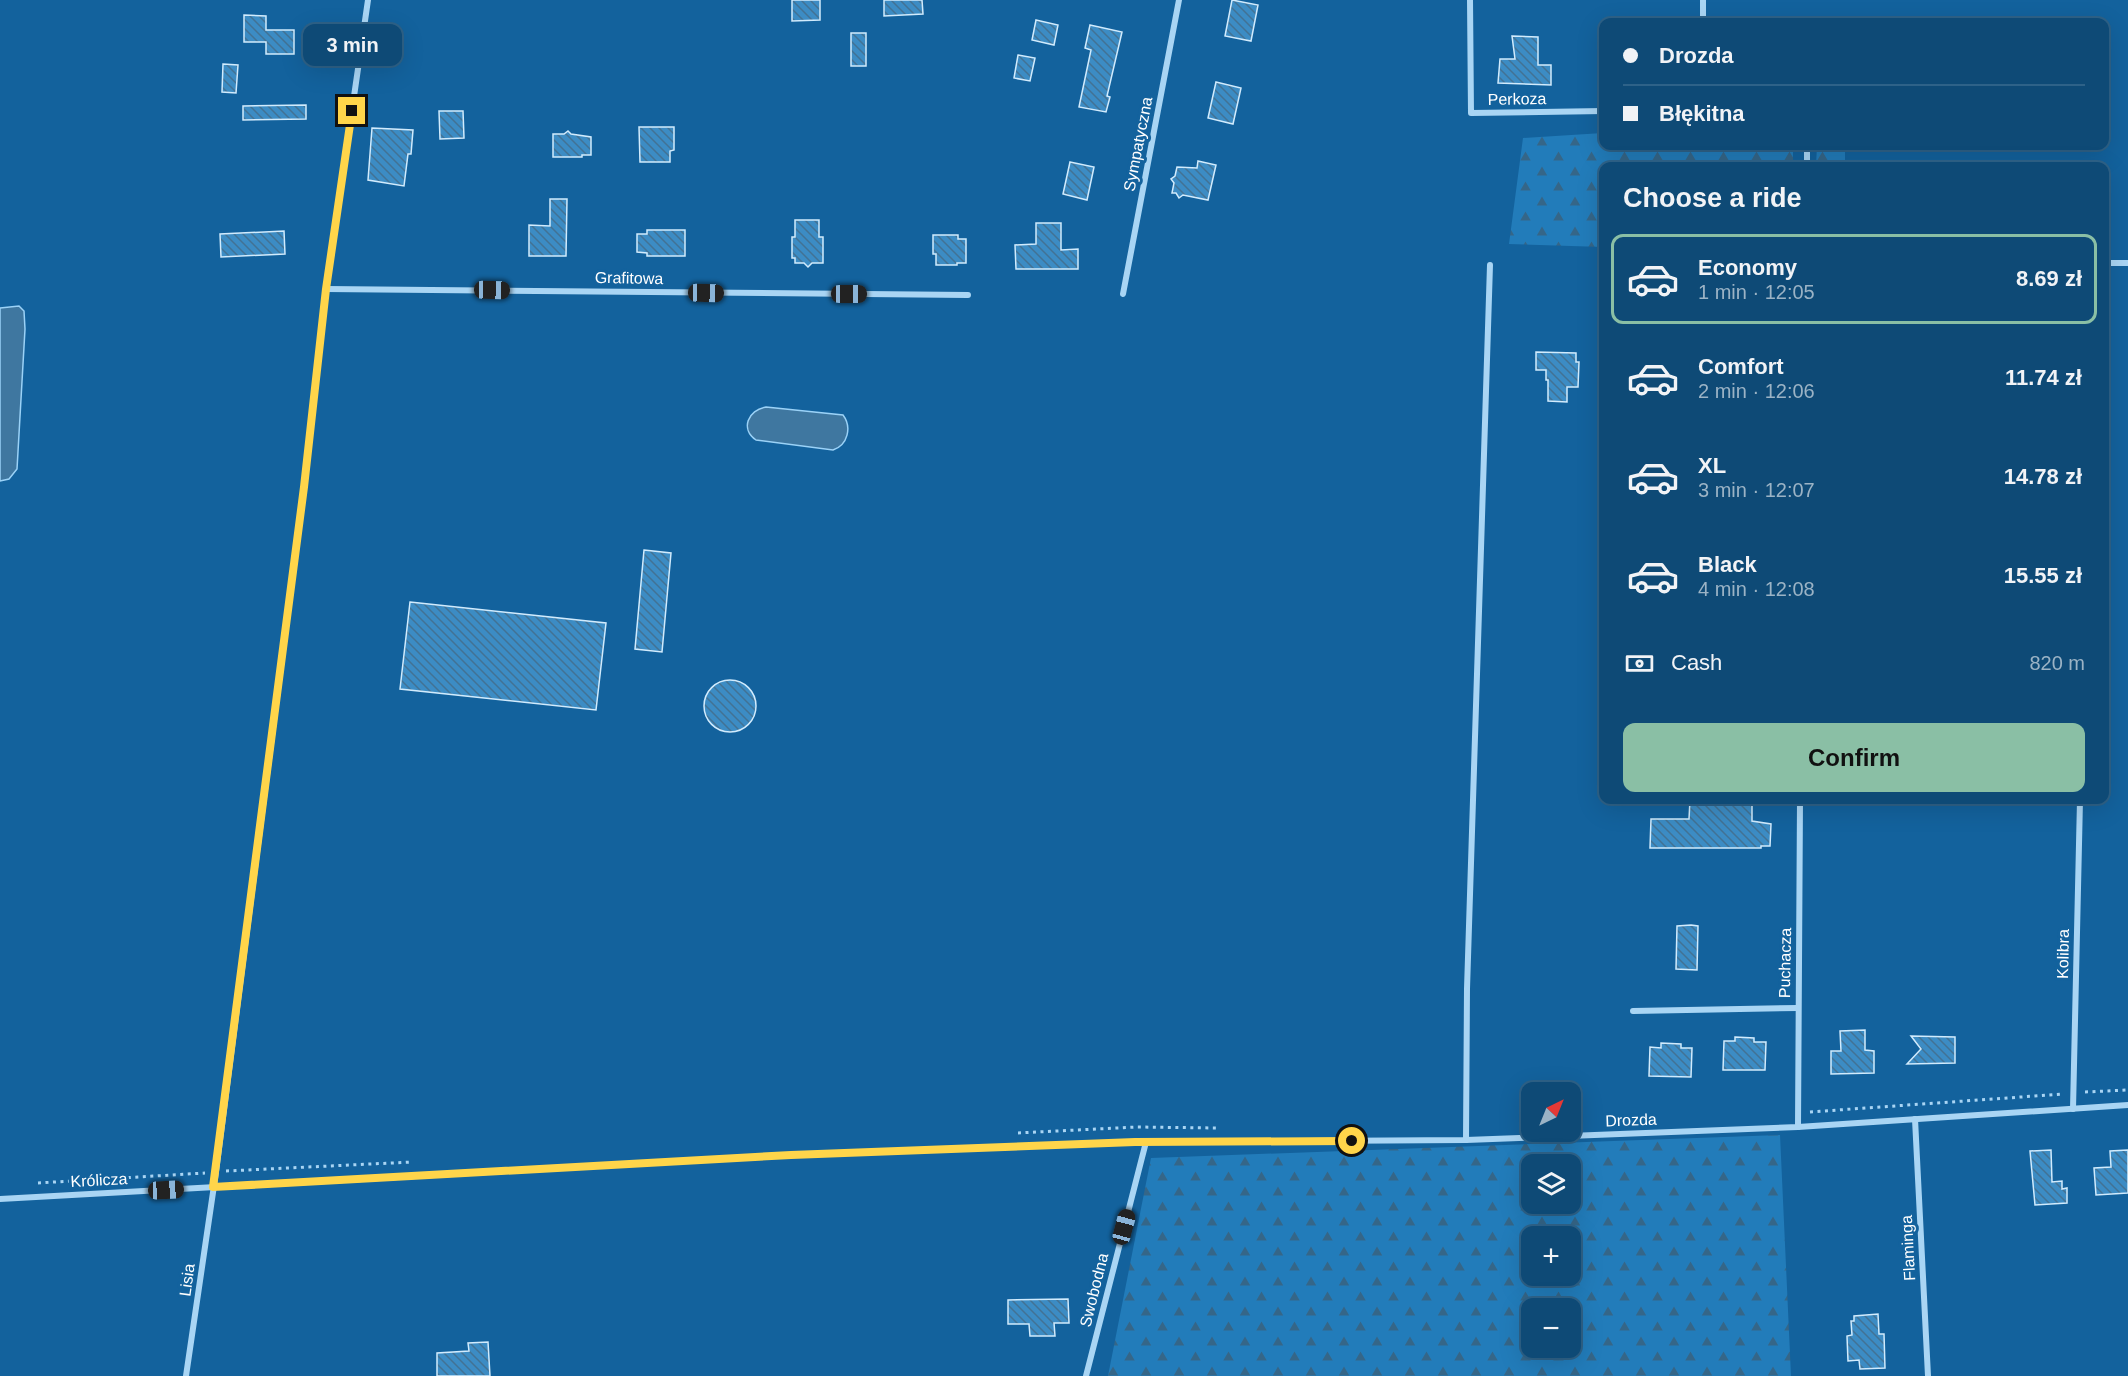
<!DOCTYPE html>
<html lang="en">
<head>
<meta charset="utf-8">
<style>
  :root { --surface:#0e4a76; --page:#1c547e; --text:#f1f3f6; --muted:#9bb3c5; --line:#2e6288; --accent:#8abfa5 }
  body { margin:0; font-family:Arial,sans-serif; background:var(--page); color:var(--text); height:100vh; display:flex; flex-direction:column; font-size:22px; white-space:nowrap }
  * { box-sizing:border-box; margin:0 }
  p { font-size:20px; color:var(--muted) }
  .icon { flex:none; width:33px; height:33px; fill:none; stroke:currentColor; stroke-width:2; stroke-linecap:round; stroke-linejoin:round }
  .map { position:relative; flex:1; overflow:hidden }
  .sheet { position:absolute; left:1599px; top:162px; width:510px; height:642px; display:flex; flex-direction:column; background:var(--surface); border-radius:12px; box-shadow:0 6px 24px #0002,0 0 0 2px var(--line) }
  .sheet>* { flex:none }
  .top-card { position:absolute; left:1599px; top:18px; width:510px; height:132px; border-radius:12px; box-shadow:0 6px 24px #0002,0 0 0 2px var(--line); display:grid; align-content:center; height:132px; padding:0 24px; background:var(--surface) }
  .needle { width:39px; rotate:43deg }
  .controls { position:absolute; left:1521px; top:1082px; display:grid; gap:12px }
  .controls a { display:grid; place-items:center; width:60px; height:60px; border-radius:12px; background:var(--surface); box-shadow:0 6px 24px #0002,0 0 0 2px var(--line); font-size:30px }
  .end { position:absolute; width:27px; height:27px; margin:-14px; border:8px solid #ffd54a; background:#111; box-shadow:0 0 0 3px #111 }
  .from { border-radius:50% }
  .bubble { position:absolute; height:42px; border-radius:12px; background:var(--surface); box-shadow:0 6px 24px #0002,0 0 0 2px var(--line); font-size:20px; font-weight:700; line-height:42px; text-align:center }
  .car { position:absolute; width:18px; height:36px; margin:-18px -9px; border-radius:8px; box-shadow:0 0 4px 2px #0007; background:linear-gradient(#222 24%,#8ab4d8 0 40%,#222 0 76%,#8ab4d8 0 86%,#222 0) }
  .top-card b { display:flex; align-items:center; gap:21px; height:57px; font-size:22px }
  .top-card b+b { border-top:2px solid var(--line) }
  .top-card i { width:15px; height:15px; background:var(--text) }
  ul { padding:0; list-style:none }
  li { display:flex; align-items:center; gap:18px; height:90px; margin:0 12px 9px; padding:0 12px; border:3px solid transparent; border-radius:12px }
  li div { flex:1 }
  li b { display:block; font-size:22px }
  li em { font-style:normal; font-weight:700 }
  li.on { border-color:var(--accent) }
  li>.icon { width:54px; height:54px; stroke-width:1.5 }
  h2 { padding:0 24px; font-size:27px; line-height:72px }
  .pay { display:flex; align-items:center; gap:15px; height:66px; padding:0 24px; font-size:22px }
  .pay p { margin-inline-start:auto }
  .button { display:flex; gap:12px; margin-top:auto; padding:12px 24px }
  .button a { flex:1; height:69px; border-radius:12px; background:var(--accent); color:#111; font-size:24px; font-weight:700; line-height:69px; text-align:center }
  .map>svg:first-child { display:block }
  .forest { fill:url(#forest-firs); fill-rule:evenodd }
  .water { fill:#3f77a0; stroke:#9bd2f7; stroke-width:1.5 }
  .building { fill:url(#building-back-hatch); stroke:#d1ebfd; stroke-width:1.5 }
  .lines { fill:none; stroke-linecap:round; stroke-linejoin:round }
  .path { stroke:#a9d5f4; stroke-width:3; stroke-dasharray:3 4.5; stroke-linecap:butt }
  .street { stroke:#a9d5f4; stroke-width:6 }
  .route { stroke:#ffd54a; stroke-width:8 }
  .labels { text-anchor:middle; dominant-baseline:central; stroke-width:6; stroke-linejoin:round; paint-order:stroke }
  .street-label { font-size:16px; fill:#fff; stroke:#13629d }
</style>
</head>
<body>
<div class="map">
<svg width="2128" height="1376" viewBox="0 0 2128 1376">
  <defs>
    <pattern id="forest-firs" width="22" height="20" patternUnits="userSpaceOnUse" patternTransform="scale(1.5)"><rect width="22" height="20" fill="#227cba"/><path d="M5 1l3.5 6h-7zM16 11l3.5 6h-7z" fill="#356688"/></pattern>
    <pattern id="building-back-hatch" width="6" height="6" patternUnits="userSpaceOnUse" patternTransform="scale(1.5)"><rect width="6" height="6" fill="#3c8cc4"/><path d="M-1 5l2 2M0 0l6 6M5-1l2 2" fill="none" stroke="#427294"/></pattern>
  </defs>
  <rect width="100%" height="100%" fill="#13629d"/>
  <g class="forest">
    <path d="M1603,133L1604,146H1793V166H1604L1603,247L1509,244L1523,138Z"/>
    <path d="M1817,146H1845V166H1816Z"/>
    <path d="M1780,1135L1791,1376H1108L1151,1158ZM1532,1164H1570V1203H1532ZM1532,1236H1570V1275H1532ZM1532,1308H1570V1347H1532Z"/>
  </g>
  <g class="water">
    <path d="M19,306L24,311L25,329L17,469L9,479L0,481V308Z"/>
    <path d="M766,407L843,415C852,427 848,445 833,450L756,440C740,429 748,410 766,407Z"/>
  </g>
  <g class="building">
    <path d="M792,0H820V20L792,21Z"/>
    <path d="M884,0H922L923,14L884,16Z"/>
    <path d="M1232,0L1258,5L1251,41L1225,36Z"/>
    <path d="M244,15L266,16V30H294V54H266V42H244Z"/>
    <path d="M1036,20L1058,25L1054,45L1032,40Z"/>
    <path d="M1090,25L1122,32L1107,96L1110,97L1106,112L1079,107L1091,50L1085,48Z"/>
    <rect x="851" y="33" width="15" height="33"/>
    <path d="M1512,36L1538,37V65H1551V85L1498,83L1500,59H1515Z"/>
    <path d="M1018,55L1035,58L1030,81L1014,78Z"/>
    <path d="M223,64L238,65L236,93L222,92Z"/>
    <path d="M1216,82L1241,88L1233,124L1208,118Z"/>
    <path d="M306,105V119L243,120V106Z"/>
    <path d="M439,111H463L464,138L440,139Z"/>
    <path d="M639,127H674V150L670,151V162H640Z"/>
    <path d="M372,128L413,130L411,154H408L404,186L368,180Z"/>
    <path d="M568,131L571,134L591,137V155H582V157H553V134H564Z"/>
    <path d="M1198,161L1216,165L1208,200L1183,195L1179,198L1176,193H1172L1174,183L1171,179L1175,176L1177,167L1197,168Z"/>
    <path d="M1070,162L1094,167L1087,200L1063,194Z"/>
    <path d="M550,199H567L566,256H529V225L550,226Z"/>
    <path d="M795,220H819V237H823V263H812L808,267L804,263H795V258H792V237H795Z"/>
    <path d="M1036,223H1061V250L1078,249V269H1016L1015,245L1036,244Z"/>
    <path d="M647,230H685V256H647V253L637,252V234H647Z"/>
    <path d="M284,231L285,254L221,257L220,234Z"/>
    <path d="M933,235H958V239H966V263H957V265H936V254H933Z"/>
    <path d="M1536,352L1576,353V362H1579L1578,387H1567V402L1548,401V380H1546V370H1536Z"/>
    <path d="M644,550L671,553L662,652L635,649Z"/>
    <path d="M410,602L606,623L596,710L400,689Z"/>
    <circle cx="730" cy="706" r="26"/>
    <path d="M1690,800H1752V821L1771,824L1770,846H1761V848H1650L1651,819H1689Z"/>
    <path d="M1691,925L1698,926L1697,970L1676,969L1677,926Z"/>
    <path d="M1865,1030V1050L1874,1051V1073L1831,1074V1051H1841L1840,1031Z"/>
    <path d="M1911,1036L1955,1037V1063L1907,1064L1921,1049Z"/>
    <path d="M1735,1037L1754,1038V1042H1766L1765,1070H1723L1724,1041H1735Z"/>
    <path d="M1661,1043L1681,1044V1048H1692L1691,1077L1649,1076L1650,1047L1661,1048Z"/>
    <path d="M2051,1150L2052,1182L2062,1181V1189L2067,1188V1203L2035,1205L2030,1151Z"/>
    <path d="M2128,1150V1193L2096,1195L2094,1168L2111,1167L2110,1151Z"/>
    <path d="M1068,1299L1069,1323H1054L1055,1336H1030L1029,1324H1008V1300Z"/>
    <path d="M1878,1314L1879,1334H1884L1885,1368L1860,1369L1859,1360L1848,1361L1847,1336L1852,1335L1851,1321H1854V1316Z"/>
    <path d="M488,1342L490,1376H437V1353L469,1351L468,1343Z"/>
  </g>
  <g class="lines">
    <g class="path">
      <path d="M2085,1092L2128,1090"/>
      <path d="M1810,1112L2063,1094"/>
      <path d="M1018,1133L1137,1127L1218,1128"/>
      <path d="M226,1171L412,1162"/>
      <path d="M38,1183L205,1173"/>
    </g>
    <g class="street">
      <path d="M1470,0L1471,113L1604,111"/>
      <path d="M1703,0V22"/>
      <path d="M1807,146V166"/>
      <path d="M2104,263H2128"/>
      <path d="M2104,284L2105,263"/>
      <path d="M326,289L968,295"/>
      <path d="M1123,294L1179,0"/>
      <path d="M1633,1011L1798,1008"/>
      <path d="M2073,1109L2080,800"/>
      <path d="M1915,1119L1928,1376"/>
      <path d="M1798,1127L1800,800"/>
      <path d="M1466,1140L1467,989L1490,265"/>
      <path d="M0,1199L791,1155L1135,1142L1466,1140L1798,1127L2128,1105"/>
      <path d="M186,1376L216,1172L304,487L326,289L368,0"/>
      <path d="M1086,1376L1146,1142"/>
    </g>
  </g>
  <g class="lines">
    <path class="route" d="M352,111L326,289L304,487L213,1187L791,1155L1135,1142L1352,1141"/>
  </g>
  <g class="labels">
    <g class="street-label">
      <text transform="translate(1517 99) rotate(-1)">Perkoza</text>
      <text transform="translate(1138 144) rotate(-79)">Sympatyczna</text>
      <text transform="translate(629 278) rotate(1)">Grafitowa</text>
      <text transform="translate(2063 954) rotate(-89)">Kolibra</text>
      <text transform="translate(1785 963) rotate(-89)">Puchacza</text>
      <text transform="translate(1631 1120) rotate(-2)">Drozda</text>
      <text transform="translate(99 1180) rotate(-3)">Królicza</text>
      <text transform="translate(1908 1248) rotate(-93)">Flaminga</text>
      <text transform="translate(187 1280) rotate(-82)">Lisia</text>
      <text transform="translate(1094 1290) rotate(-76)">Swobodna</text>
    </g>
  </g>
</svg>
<div class="controls">
<a><svg class="needle" viewBox="-14 -14 28 28"><path d="M0-13l5 13h-10z" fill="#e53935"/><path d="M0 13l5-13h-10z" fill="#9bb3c5"/></svg></a>
<a><svg class="icon" aria-label="layers" viewBox="0 0 24 24"><path d="M12 4l9 5-9 5-9-5zM3 14l9 5 9-5"/></svg></a>
<a>+</a>
<a>−</a>
</div>
<i class="end from" style="left:1352px;top:1141px"></i>
<i class="end" style="left:352px;top:111px"></i>
<div class="bubble" style="left:303px;top:24px;width:99px">3 min</div>
<i class="car" style="left:492px;top:290px;rotate:91deg"></i>
<i class="car" style="left:706px;top:293px;rotate:91deg"></i>
<i class="car" style="left:849px;top:294px;rotate:90deg"></i>
<i class="car" style="left:166px;top:1190px;rotate:87deg"></i>
<i class="car" style="left:1124px;top:1227px;rotate:15deg"></i>
<div class="top-card">
<b><i class="from"></i>Drozda</b>
<b><i></i>Błękitna</b>
</div>
<section class="sheet">
<h2>Choose a ride</h2>
<ul>
<li class="on"><svg class="icon" aria-label="car" viewBox="0 0 24 24"><path d="M5 17H2v-5l4-1 3-4h7l3 4 3 1v5h-3M9 17h6M6 11h13"/><circle cx="7" cy="17" r="2"/><circle cx="17" cy="17" r="2"/></svg><div><b>Economy</b><p>1 min · 12:05</p></div><em>8.69 zł</em></li>
<li><svg class="icon" aria-label="car" viewBox="0 0 24 24"><path d="M5 17H2v-5l4-1 3-4h7l3 4 3 1v5h-3M9 17h6M6 11h13"/><circle cx="7" cy="17" r="2"/><circle cx="17" cy="17" r="2"/></svg><div><b>Comfort</b><p>2 min · 12:06</p></div><em>11.74 zł</em></li>
<li><svg class="icon" aria-label="car" viewBox="0 0 24 24"><path d="M5 17H2v-5l4-1 3-4h7l3 4 3 1v5h-3M9 17h6M6 11h13"/><circle cx="7" cy="17" r="2"/><circle cx="17" cy="17" r="2"/></svg><div><b>XL</b><p>3 min · 12:07</p></div><em>14.78 zł</em></li>
<li><svg class="icon" aria-label="car" viewBox="0 0 24 24"><path d="M5 17H2v-5l4-1 3-4h7l3 4 3 1v5h-3M9 17h6M6 11h13"/><circle cx="7" cy="17" r="2"/><circle cx="17" cy="17" r="2"/></svg><div><b>Black</b><p>4 min · 12:08</p></div><em>15.55 zł</em></li>
</ul>
<div class="pay"><svg class="icon" aria-label="cash" viewBox="0 0 24 24"><path d="M3 7h18v10H3z"/><circle cx="12" cy="12" r="2"/></svg>Cash<p>820 m</p></div>
<div class="button"><a>Confirm</a></div>
</section>
</div>
</body>
</html>
